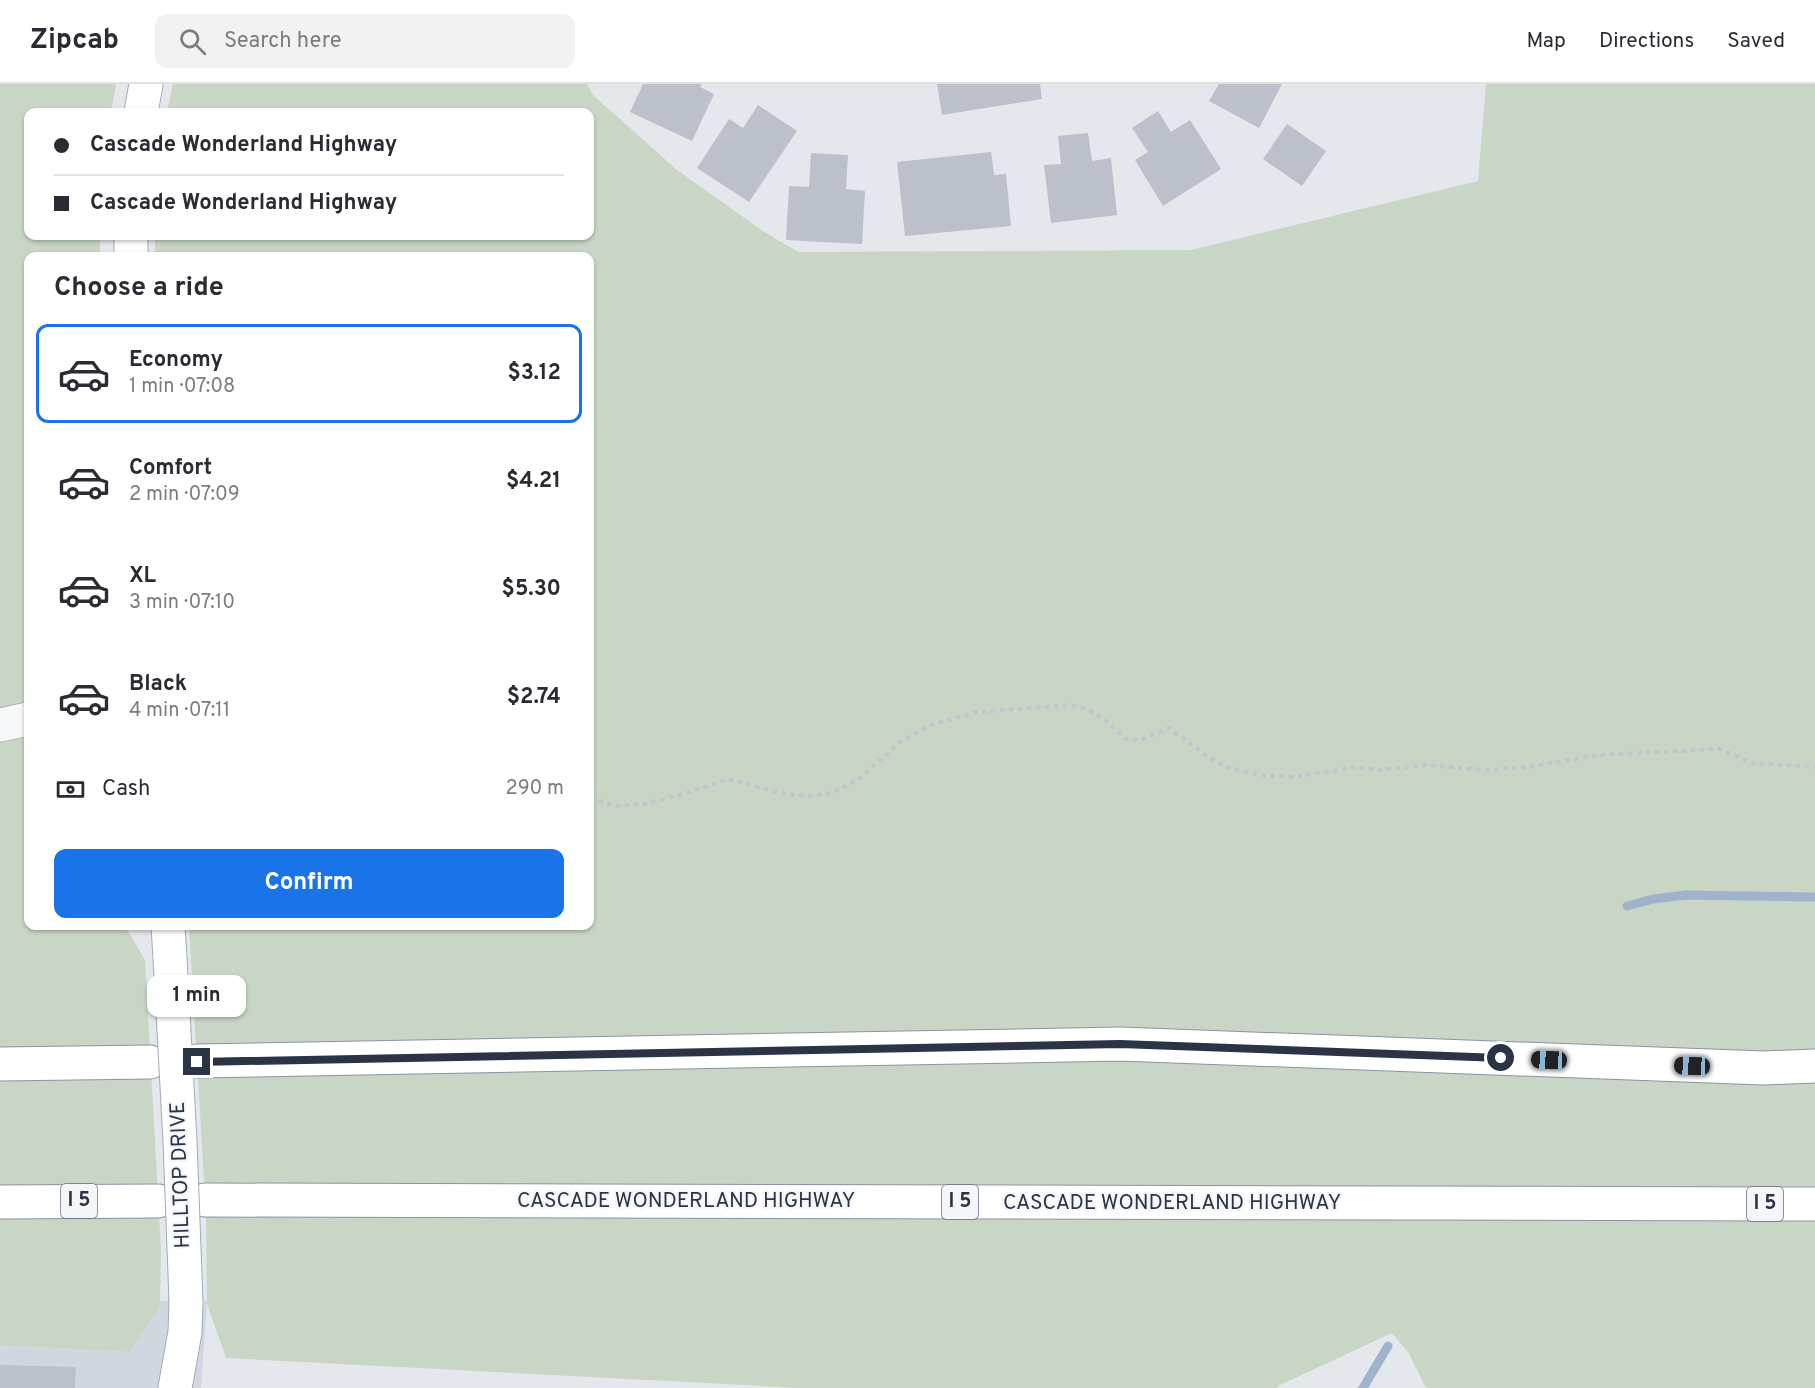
<!DOCTYPE html>
<html lang="en">
<head>
<meta charset="utf-8">
<style>
  :root { --surface:#fff; --page:#f2f2f3; --text:#2b2b33; --muted:#7c7c81; --line:#e1e1e2; --accent:#1a73e8 }
  body { margin:0; font-family:Overpass,sans-serif; background:var(--page); color:var(--text); height:100vh; display:flex; flex-direction:column; font-size:22px; white-space:nowrap }
  * { box-sizing:border-box; margin:0 }
  p { font-size:20px; color:var(--muted) }
  .icon { flex:none; width:33px; height:33px; fill:none; stroke:currentColor; stroke-width:2; stroke-linecap:round; stroke-linejoin:round }
  .map { position:relative; flex:1; overflow:hidden }
  .sheet { position:absolute; left:24px; top:168px; width:570px; height:678px; display:flex; flex-direction:column; background:var(--surface); border-radius:12px; box-shadow:0 2px 4px #0004 }
  .sheet>* { flex:none }
  .guide { position:absolute; left:24px; top:24px; width:570px; height:132px; border-radius:12px; box-shadow:0 2px 4px #0004; display:grid; align-content:center; height:132px; padding:0 30px; background:var(--surface) }
  .end { position:absolute; width:27px; height:27px; margin:-14px; border:8px solid #2b3445; background:#fff; box-shadow:0 0 0 3px #fff }
  .from { border-radius:50% }
  .bubble { position:absolute; height:42px; border-radius:12px; background:var(--surface); box-shadow:0 2px 4px #0004; font-size:20px; font-weight:700; line-height:42px; text-align:center }
  .car { position:absolute; width:18px; height:36px; margin:-18px -9px; border-radius:8px; box-shadow:0 0 4px 2px #0007; background:linear-gradient(#222 24%,#8ab4d8 0 40%,#222 0 76%,#8ab4d8 0 86%,#222 0) }
  .guide b { display:flex; align-items:center; gap:21px; height:57px; font-size:22px }
  .guide b+b { border-top:2px solid var(--line) }
  .guide i { width:15px; height:15px; background:var(--text) }
  ul { padding:0; list-style:none }
  li { display:flex; align-items:center; gap:18px; height:99px; margin:0 12px 9px; padding:0 18px; border:3px solid transparent; border-radius:12px }
  li div { flex:1 }
  li b { display:block; font-size:22px }
  li em { font-style:normal; font-weight:700 }
  li.current { border-color:var(--accent) }
  li>.icon { width:54px; height:54px; stroke-width:1.5 }
  h2 { padding:0 30px; font-size:27px; line-height:72px }
  .pay { display:flex; align-items:center; gap:15px; height:66px; padding:0 30px; font-size:22px }
  .pay p { margin-inline-start:auto }
  .cta { display:flex; gap:12px; margin-top:auto; padding:12px 30px }
  .cta a { flex:1; height:69px; border-radius:12px; background:var(--accent); color:#fff; font-size:24px; font-weight:700; line-height:69px; text-align:center }
  header { display:flex; align-items:center; gap:36px; box-sizing:border-box; height:84px; padding:0 30px; background:var(--surface); border-bottom:2px solid var(--line) }
  header strong { font-size:28px }
  nav { display:flex; gap:33px; margin-inline-start:auto; font-size:21px }
  .search { width:420px; height:54px; background:var(--page); display:flex; align-items:center; gap:15px; box-sizing:border-box; padding:0 21px; border-radius:12px; color:var(--muted); font-size:22px }
  .map>svg:first-child { display:block }
  .built { fill:#d2d6de }
  .green { fill:#c9d6c5 }
  .lines { fill:none; stroke-linecap:round; stroke-linejoin:round }
  .stream { stroke:#9fb4cc; stroke-width:9 }
  .building { fill:#bbc0ca }
  .minor-casing { stroke:#a9aeb7; stroke-width:35 }
  .major-casing { stroke:#a3abb8; stroke-width:35 }
  .highway-casing { stroke:#8b94a3; stroke-width:35 }
  .path { stroke:#c2c5cb; stroke-width:4; stroke-dasharray:4.5 4.5; stroke-linecap:butt }
  .minor { stroke:#f7f8fa; stroke-width:33 }
  .major { stroke:#fff; stroke-width:33 }
  .highway { stroke:#fff; stroke-width:33 }
  .major-bridge-casing { stroke:#a3abb8; stroke-width:35; stroke-linecap:butt }
  .major-bridge { stroke:#fff; stroke-width:33 }
  .route { stroke:#2b3445; stroke-width:8 }
  .labels { text-anchor:middle; dominant-baseline:central; stroke-width:4.5; stroke-linejoin:round; paint-order:stroke }
  .shield { fill:#f4f6f9; stroke:#676e7b; stroke-width:1.5 }
  .shield-label { font-size:20px; font-weight:bold; fill:#2b3445 }
  .street-label { font-size:21px; fill:#2b3445; stroke:#f4f6f9 }
</style>
</head>
<body>
<header>
<strong>Zipcab</strong>
<div class="search"><svg class="icon" aria-label="search" viewBox="0 0 24 24"><circle cx="10" cy="10" r="6"/><path d="M15 15l6 6"/></svg>Search here</div>
<nav><a>Map</a><a>Directions</a><a>Saved</a></nav>
</header>
<div class="map">
<svg width="1815" height="1304" viewBox="0 0 1815 1304">
  <rect width="100%" height="100%" fill="#e4e7ec"/>
  <path class="built" d="M160,1217H207L201,1304H0V1261L129,1268L159,1222Z"/>
  <g class="green">
    <path d="M0,0H116L111,28H28V152H100V172H28V842H125L145,876L161,1167L160,1222L129,1268L0,1261Z"/>
    <path d="M173,0H587L593,11L677,86L763,147L798,168L1191,166L1478,97L1486,0H1815V1304H1426L1408,1268L1392,1249L1278,1302L1277,1304H800L226,1274L207,1220L206,1130L189,842H590V172H155V152H590V28H167Z"/>
  </g>
  <g class="lines">
    <g class="stream">
      <path d="M1627,822L1653,815L1686,811L1815,813"/>
      <path d="M1363,1304L1388,1262"/>
    </g>
  </g>
  <g class="building">
    <path d="M643,0H702L700,3L714,10L692,57L630,28Z"/>
    <path d="M937,0H1040L1042,15L942,31Z"/>
    <path d="M1219,0H1282L1259,44L1209,17Z"/>
    <path d="M758,21L797,47L749,118L697,84L729,35L743,44Z"/>
    <path d="M1158,27L1171,48L1190,36L1221,85L1163,122L1135,76L1148,68L1132,44Z"/>
    <path d="M1287,40L1326,67L1302,102L1263,75Z"/>
    <path d="M1088,49L1092,77L1111,74L1117,131L1051,139L1044,81L1061,80L1058,52Z"/>
    <path d="M991,68L994,91L1006,90L1011,142L905,152L897,78Z"/>
    <path d="M811,69L848,71L846,105L865,107L862,160L786,156L789,102L809,103Z"/>
    <path d="M0,1281L76,1283L75,1304H0Z"/>
  </g>
  <g class="lines">
    <defs>
      <path id="minor" d="M0,641L28,635"/>
      <g id="major">
        <path d="M141,28L146,0"/>
        <path d="M131,172V152"/>
        <path d="M168,842L170,874"/>
        <path d="M175,1304L185,1248L186,1217"/>
      </g>
      <g id="highway">
        <path d="M197,977L1120,960L1763,984L1815,982"/>
        <path d="M0,980L150,978"/>
        <path d="M205,1116L1815,1120"/>
        <path d="M0,1118L158,1117"/>
      </g>
    </defs>
    <use href="#minor" class="minor-casing"/>
    <use href="#major" class="major-casing"/>
    <use href="#highway" class="highway-casing"/>
    <path class="path" d="M590,714L616,722L643,720L683,710L729,695L785,710L810,712L832,709L859,695L900,658L931,641L977,628L1070,621L1085,624L1106,637L1126,655L1140,656L1169,644L1207,672L1227,683L1259,691L1293,693L1356,683L1380,686L1424,681L1488,686L1528,683L1599,671L1720,665L1752,679L1815,683"/>
    <use href="#minor" class="minor"/>
    <use href="#major" class="major"/>
    <use href="#highway" class="highway"/>
    <defs>
      <path id="major-bridge" d="M170,874L180,1057L186,1217"/>
    </defs>
    <use href="#major-bridge" class="major-bridge-casing"/>
    <use href="#major-bridge" class="major-bridge"/>
  </g>
  <g class="lines">
    <path class="route" d="M197,978L1120,960L1501,974"/>
  </g>
  <g class="labels">
    <g class="shield">
      <rect x="61" y="1100" width="36" height="34" rx="4.5"/>
      <rect x="942" y="1101" width="36" height="34" rx="4.5"/>
      <rect x="1747" y="1103" width="36" height="34" rx="4.5"/>
    </g>
    <g class="shield-label">
      <text x="79" y="1117">I 5</text>
      <text x="960" y="1118">I 5</text>
      <text x="1765" y="1120">I 5</text>
    </g>
    <g class="street-label">
      <text transform="translate(181 1091) rotate(-92)">HILLTOP DRIVE</text>
      <text x="686" y="1117">CASCADE WONDERLAND HIGHWAY</text>
      <text x="1172" y="1119">CASCADE WONDERLAND HIGHWAY</text>
    </g>
  </g>
</svg>
<i class="end from" style="left:1501px;top:974px"></i>
<i class="end" style="left:197px;top:978px"></i>
<div class="bubble" style="left:147px;top:891px;width:99px">1 min</div>
<i class="car" style="left:1549px;top:976px;rotate:272deg"></i>
<i class="car" style="left:1692px;top:982px;rotate:272deg"></i>
<div class="guide">
<b><i class="from"></i>Cascade Wonderland Highway</b>
<b><i></i>Cascade Wonderland Highway</b>
</div>
<section class="sheet">
<h2>Choose a ride</h2>
<ul>
<li class="current"><svg class="icon" aria-label="car" viewBox="0 0 24 24"><path d="M5 17H2v-5l4-1 3-4h7l3 4 3 1v5h-3M9 17h6M6 11h13"/><circle cx="7" cy="17" r="2"/><circle cx="17" cy="17" r="2"/></svg><div><b>Economy</b><p>1 min · 07:08</p></div><em>$3.12</em></li>
<li><svg class="icon" aria-label="car" viewBox="0 0 24 24"><path d="M5 17H2v-5l4-1 3-4h7l3 4 3 1v5h-3M9 17h6M6 11h13"/><circle cx="7" cy="17" r="2"/><circle cx="17" cy="17" r="2"/></svg><div><b>Comfort</b><p>2 min · 07:09</p></div><em>$4.21</em></li>
<li><svg class="icon" aria-label="car" viewBox="0 0 24 24"><path d="M5 17H2v-5l4-1 3-4h7l3 4 3 1v5h-3M9 17h6M6 11h13"/><circle cx="7" cy="17" r="2"/><circle cx="17" cy="17" r="2"/></svg><div><b>XL</b><p>3 min · 07:10</p></div><em>$5.30</em></li>
<li><svg class="icon" aria-label="car" viewBox="0 0 24 24"><path d="M5 17H2v-5l4-1 3-4h7l3 4 3 1v5h-3M9 17h6M6 11h13"/><circle cx="7" cy="17" r="2"/><circle cx="17" cy="17" r="2"/></svg><div><b>Black</b><p>4 min · 07:11</p></div><em>$2.74</em></li>
</ul>
<div class="pay"><svg class="icon" aria-label="cash" viewBox="0 0 24 24"><path d="M3 7h18v10H3z"/><circle cx="12" cy="12" r="2"/></svg>Cash<p>290 m</p></div>
<div class="cta"><a>Confirm</a></div>
</section>
</div>
</body>
</html>
